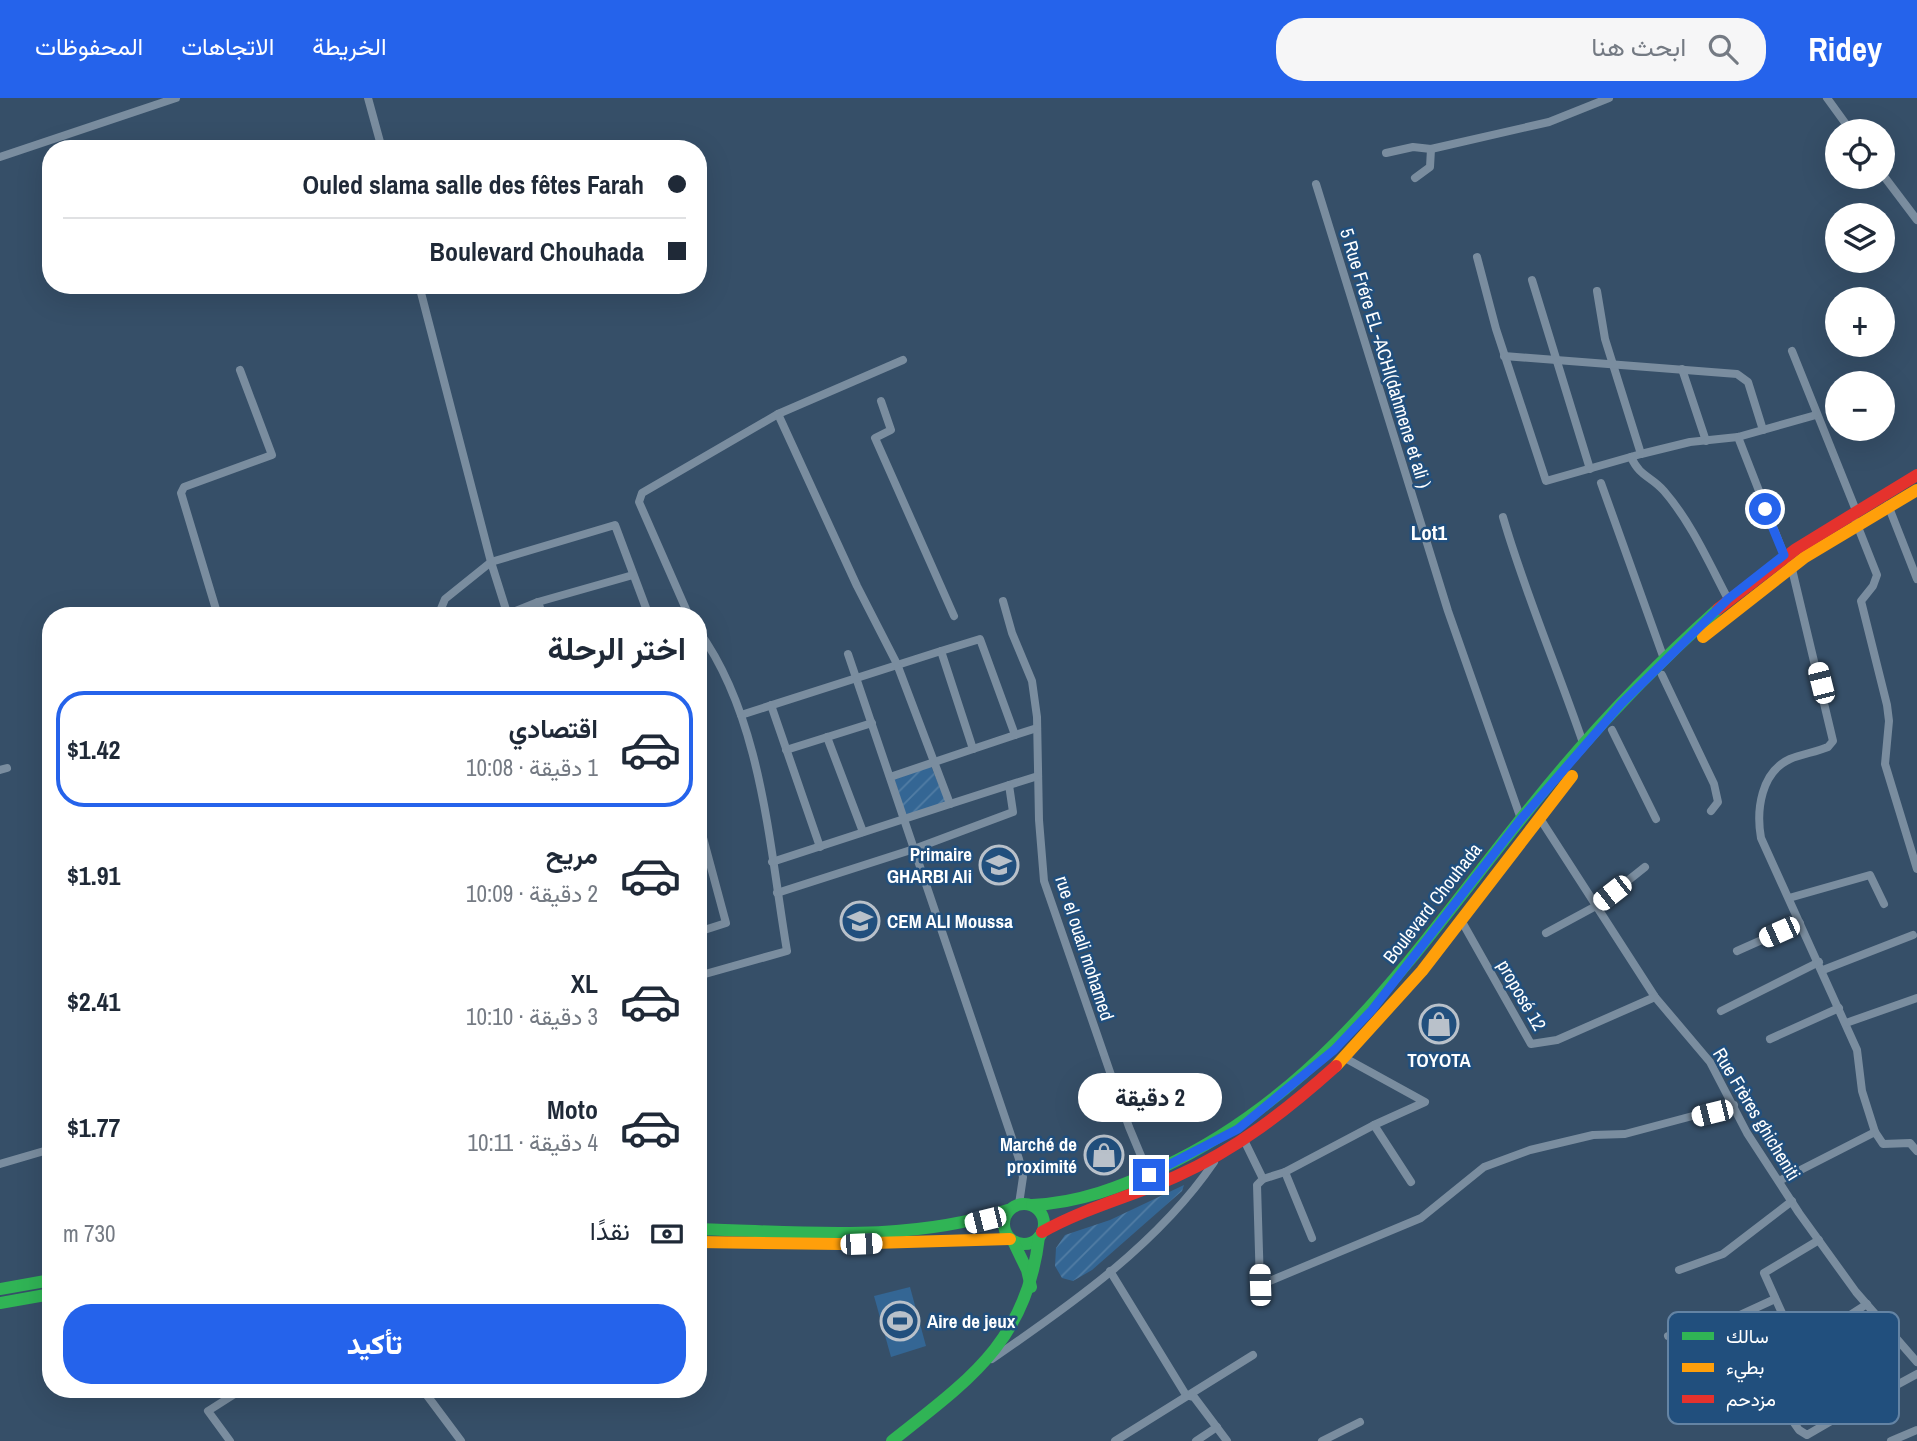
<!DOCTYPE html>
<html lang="ar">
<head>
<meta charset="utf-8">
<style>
  :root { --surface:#fff; --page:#f6f6f7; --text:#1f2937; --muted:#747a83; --line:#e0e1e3; --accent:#2563eb }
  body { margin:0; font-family:"Archivo Narrow",Vazirmatn,sans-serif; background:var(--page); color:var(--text); direction:rtl; height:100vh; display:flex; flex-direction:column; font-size:26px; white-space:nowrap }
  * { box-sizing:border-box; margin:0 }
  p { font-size:23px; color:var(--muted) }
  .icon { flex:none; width:38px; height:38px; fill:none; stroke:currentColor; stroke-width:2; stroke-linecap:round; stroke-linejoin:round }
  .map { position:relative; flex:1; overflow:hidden; direction:ltr }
  .side { position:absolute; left:42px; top:509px; width:665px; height:791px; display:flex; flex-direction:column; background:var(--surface); border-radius:28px; box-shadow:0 7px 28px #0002; direction:rtl }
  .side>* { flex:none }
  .guide { position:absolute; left:42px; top:42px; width:665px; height:154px; border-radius:28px; box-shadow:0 7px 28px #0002; direction:rtl; display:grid; align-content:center; height:154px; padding:0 21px; background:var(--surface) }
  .controls { position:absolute; left:1825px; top:21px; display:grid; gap:14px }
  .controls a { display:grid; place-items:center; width:70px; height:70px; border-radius:50%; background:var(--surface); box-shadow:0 7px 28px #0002; font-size:35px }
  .end { position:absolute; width:32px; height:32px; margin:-16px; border:9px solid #2563eb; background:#fff; box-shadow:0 0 0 4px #fff }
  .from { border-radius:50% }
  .bubble { position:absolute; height:49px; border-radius:24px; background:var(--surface); box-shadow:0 7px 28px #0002; font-size:23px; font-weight:800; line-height:49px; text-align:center; direction:rtl }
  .car { position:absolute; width:21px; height:42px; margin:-21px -10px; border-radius:9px; box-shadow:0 0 5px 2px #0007; background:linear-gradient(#fff 24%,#345 0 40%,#fff 0 76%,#345 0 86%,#fff 0) }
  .guide b { display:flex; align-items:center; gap:24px; height:66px; font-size:26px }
  .guide b+b { border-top:2px solid var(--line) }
  .guide i { width:18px; height:18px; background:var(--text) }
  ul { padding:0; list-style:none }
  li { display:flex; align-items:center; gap:21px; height:116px; margin:0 14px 10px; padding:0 7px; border:4px solid transparent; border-radius:28px }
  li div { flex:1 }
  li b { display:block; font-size:26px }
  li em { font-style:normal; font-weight:800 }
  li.selected { border-color:var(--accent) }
  li>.icon { width:63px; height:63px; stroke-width:1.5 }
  h2 { padding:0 21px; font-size:32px; line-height:84px }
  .pay { display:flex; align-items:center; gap:18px; height:77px; padding:0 21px; font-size:26px }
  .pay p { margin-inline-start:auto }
  .button { display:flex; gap:14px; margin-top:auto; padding:14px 21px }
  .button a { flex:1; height:80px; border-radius:28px; background:var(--accent); color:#fff; font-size:28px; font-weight:800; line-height:80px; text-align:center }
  header { display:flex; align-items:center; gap:42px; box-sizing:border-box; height:98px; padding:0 35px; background:var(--accent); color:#fff }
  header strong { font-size:33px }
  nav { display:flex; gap:38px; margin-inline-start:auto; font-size:24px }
  .search { width:490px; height:63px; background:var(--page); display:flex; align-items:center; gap:18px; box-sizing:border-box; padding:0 24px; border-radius:28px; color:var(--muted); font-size:26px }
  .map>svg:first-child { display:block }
  .park { fill:#346694 }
  .garden { fill:url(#garden-furrows) }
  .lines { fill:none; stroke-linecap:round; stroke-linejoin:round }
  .street { stroke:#7a8d9f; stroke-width:8 }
  .fast { stroke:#30b455; stroke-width:12 }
  .slow { stroke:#ff9f0a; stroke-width:12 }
  .jam { stroke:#e5322d; stroke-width:12 }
  .route { stroke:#2563eb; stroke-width:9 }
  .labels { text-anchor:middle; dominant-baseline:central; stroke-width:5; stroke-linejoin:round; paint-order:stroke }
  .street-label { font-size:19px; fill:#fff; stroke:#214f7d }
  .poi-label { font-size:19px; font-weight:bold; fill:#fff; stroke:#214f7d; text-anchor:end }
  .neighbourhood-label { font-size:21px; font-weight:bold; fill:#fff; stroke:#214f7d }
  .key { fill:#214f7d; stroke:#6484a4; stroke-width:2 }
  .key-label { font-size:19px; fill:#fff }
</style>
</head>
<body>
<header>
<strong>Ridey</strong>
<div class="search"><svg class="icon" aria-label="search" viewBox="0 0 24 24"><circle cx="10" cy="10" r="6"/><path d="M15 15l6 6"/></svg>ابحث هنا</div>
<nav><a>الخريطة</a><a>الاتجاهات</a><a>المحفوظات</a></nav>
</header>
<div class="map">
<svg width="1917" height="1343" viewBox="0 0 1917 1343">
  <defs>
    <pattern id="garden-furrows" width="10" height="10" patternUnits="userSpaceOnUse" patternTransform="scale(1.75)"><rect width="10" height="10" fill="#346694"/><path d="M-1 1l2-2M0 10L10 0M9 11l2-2" fill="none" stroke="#527da4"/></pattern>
  </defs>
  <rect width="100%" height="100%" fill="#364f68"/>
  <path class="park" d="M910,1189L926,1248L891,1259L874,1198Z"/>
  <g class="garden">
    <path d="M931,668L946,704L906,717L894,680Z"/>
    <path d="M1184,1087L1182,1093L1092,1172L1073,1183L1062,1180L1055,1168L1056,1150L1065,1137L1110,1122Z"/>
  </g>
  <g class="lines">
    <g class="street">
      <path d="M368,0L382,51"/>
      <path d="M1827,0L1851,33"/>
      <path d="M1386,55L1413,49L1431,51L1549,24L1609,0"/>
      <path d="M0,59L176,0"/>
      <path d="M1883,77L1917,122"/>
      <path d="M1415,80L1430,69L1431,51"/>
      <path d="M1316,86L1448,513L1521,721"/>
      <path d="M1477,159L1496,231L1546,383L1641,356L1690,344L1738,339L1816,317"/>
      <path d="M1532,182L1590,371"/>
      <path d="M419,187L491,464L508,518"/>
      <path d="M1597,193L1605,241L1641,356"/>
      <path d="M1792,253L1855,410"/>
      <path d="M1504,258L1737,276L1748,284L1763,332"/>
      <path d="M1682,271L1706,343"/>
      <path d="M881,303L891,332L875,340L954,518"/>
      <path d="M1738,339L1784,457"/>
      <path d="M1631,359C1640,379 1651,378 1664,393C1691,424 1709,465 1728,501"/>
      <path d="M1601,385L1664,561"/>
      <path d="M1888,407L1917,481"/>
      <path d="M1503,419C1525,495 1557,569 1583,645"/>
      <path d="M1856,424L1877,477L1873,488L1861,503L1887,607L1889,623L1885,666L1917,771"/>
      <path d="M1791,467L1833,643L1828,649C1816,654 1802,656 1790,661C1761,674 1756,712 1761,740L1857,952L1862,993L1875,1034"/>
      <path d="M1003,503L1012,535L1032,583L1037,619L1039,722L1044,783L1129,1029L1149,1077"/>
      <path d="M538,504L543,518"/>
      <path d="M218,518L181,395L184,389L272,357L240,272"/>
      <path d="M438,518L445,501L491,464L615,427L649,518"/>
      <path d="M503,518L538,504L633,477"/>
      <path d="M689,518L639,404L642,395L778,316L903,262"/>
      <path d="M698,532C762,620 769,747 787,853L698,878"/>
      <path d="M941,553L980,541L1015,637L973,651"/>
      <path d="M848,556L1019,1061L1023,1079L1019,1106"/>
      <path d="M1662,577L1714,686L1718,704L1711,713"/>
      <path d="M771,607L820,749"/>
      <path d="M741,617L941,553L973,651L890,679"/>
      <path d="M1612,632L1656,721"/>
      <path d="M1015,637L1037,630"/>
      <path d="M827,639L863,734"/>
      <path d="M786,652L872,625"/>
      <path d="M0,672L7,670"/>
      <path d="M1009,687L1038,678"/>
      <path d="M1539,719L1655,899L1710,964L1747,1035L1799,1115L1856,1194L1917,1264"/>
      <path d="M698,721L726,825L698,834"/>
      <path d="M772,764L950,706L897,566L857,488L778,316"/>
      <path d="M777,795L914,751L1013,714L1009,687L950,706"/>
      <path d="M1789,800L1870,777L1884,806"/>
      <path d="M1461,822L1531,946L1557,942L1655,899"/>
      <path d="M1546,835L1596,808L1645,769"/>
      <path d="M1737,853L1800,825"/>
      <path d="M1823,872L1913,837"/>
      <path d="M1721,913L1819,864"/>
      <path d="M1846,925L1917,900"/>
      <path d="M1770,941L1839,910"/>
      <path d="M1345,960L1425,1004L1374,1027"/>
      <path d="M1244,1042L1263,1081L1257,1087L1260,1187L1421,1120L1484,1069L1530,1052L1593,1037L1625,1036L1734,1007"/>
      <path d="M0,1066L51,1051"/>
      <path d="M1285,1074L1312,1140"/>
      <path d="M1263,1081L1285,1074L1374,1027L1411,1084"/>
      <path d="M1779,1083L1875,1034L1883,1046L1910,1045L1917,1053"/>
      <path d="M1679,1172L1723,1156L1792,1103"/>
      <path d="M1110,1173L1186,1297L1194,1299L1227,1343"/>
      <path d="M1786,1224L1764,1175L1819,1142"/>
      <path d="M1668,1238L1738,1218L1775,1201"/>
      <path d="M992,1261C1072,1206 1159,1145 1214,1064"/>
      <path d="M1815,1284L1838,1319L1807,1337L1799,1332L1764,1282L1762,1274L1867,1206"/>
      <path d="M423,1292L461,1343"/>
      <path d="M1838,1319L1917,1276"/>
      <path d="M230,1343L208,1313L241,1292"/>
      <path d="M1115,1343L1253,1257"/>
      <path d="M1196,1343L1217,1329"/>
      <path d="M1322,1343L1360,1324"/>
      <path d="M1891,1343L1917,1332"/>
    </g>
    <g class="fast">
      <circle cx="1024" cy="1126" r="20"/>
      <path d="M1032,1107C1079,1105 1121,1089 1163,1069C1330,991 1421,844 1533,706C1589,636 1651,571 1718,511"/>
      <path d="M698,1131C803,1134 907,1145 1008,1112"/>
      <path d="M1013,1143L1027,1172L1031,1189"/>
      <path d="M0,1191L51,1182"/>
      <path d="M0,1205L51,1196"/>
      <path d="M892,1343C969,1282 1027,1243 1039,1139"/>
    </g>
    <g class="slow">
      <path d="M1703,539L1805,459L1917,392"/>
      <path d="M1336,968L1422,873L1572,678"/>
      <path d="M698,1144L839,1146L1010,1141"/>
    </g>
    <g class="jam">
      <path d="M1718,511L1796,451L1917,377"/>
      <path d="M1042,1134C1084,1110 1133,1098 1177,1078C1237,1051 1287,1012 1336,968"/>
    </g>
  </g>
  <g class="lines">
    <path class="route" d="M1149,1077L1238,1031L1334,952L1372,912L1521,721L1621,606L1728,501L1784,457L1765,411"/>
  </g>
  <defs>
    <symbol id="school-ring" viewBox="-11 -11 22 22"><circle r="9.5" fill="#214f7d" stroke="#b9c1ca" stroke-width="1.5"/><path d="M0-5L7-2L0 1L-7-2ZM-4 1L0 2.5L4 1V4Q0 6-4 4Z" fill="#b9c1ca"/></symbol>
    <symbol id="shop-ring" viewBox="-11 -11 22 22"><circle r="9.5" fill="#214f7d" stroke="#b9c1ca" stroke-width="1.5"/><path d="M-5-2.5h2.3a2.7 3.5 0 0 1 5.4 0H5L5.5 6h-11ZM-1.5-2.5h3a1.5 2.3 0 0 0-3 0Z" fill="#b9c1ca"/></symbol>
    <symbol id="stadium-ring" viewBox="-11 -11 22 22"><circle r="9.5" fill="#214f7d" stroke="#b9c1ca" stroke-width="1.5"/><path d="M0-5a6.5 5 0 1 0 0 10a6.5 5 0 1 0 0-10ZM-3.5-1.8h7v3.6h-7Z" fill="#b9c1ca"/></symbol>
  </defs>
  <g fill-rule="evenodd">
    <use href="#school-ring" x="977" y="745" width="44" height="44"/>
    <use href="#school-ring" x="838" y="801" width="44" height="44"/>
    <use href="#shop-ring" x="1417" y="904" width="44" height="44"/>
    <use href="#shop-ring" x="1082" y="1035" width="44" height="44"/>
    <use href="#stadium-ring" x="878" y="1201" width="44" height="44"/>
  </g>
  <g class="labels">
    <g class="street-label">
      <text transform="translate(1386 260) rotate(73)">5 Rue Frére EL -ACHI(dahmene et ali )</text>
      <text transform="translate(1432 805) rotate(-52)">Boulevard Chouhada</text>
      <text transform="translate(1085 850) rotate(72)">rue el ouali mohamed</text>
      <text transform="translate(1522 897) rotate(60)">proposé 12</text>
      <text transform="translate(1757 1016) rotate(59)">Rue Frères ghicheniti</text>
    </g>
    <g class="poi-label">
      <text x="972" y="756">Primaire<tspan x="972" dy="22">GHARBI Ali</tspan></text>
      <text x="887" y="823" text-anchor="start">CEM ALI Moussa</text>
      <text x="1439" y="962" text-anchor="middle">TOYOTA</text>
      <text x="1077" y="1046">Marché de<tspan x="1077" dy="22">proximité</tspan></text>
      <text x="927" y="1223" text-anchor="start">Aire de jeux</text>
    </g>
    <g class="neighbourhood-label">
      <text x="1429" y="434">Lot1</text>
    </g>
  </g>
  <rect x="1668" y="1214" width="231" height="112" rx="10" class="key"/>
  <rect x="1682" y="1234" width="32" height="8" fill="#30b455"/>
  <rect x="1682" y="1265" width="32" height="9" fill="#ff9f0a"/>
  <rect x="1682" y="1297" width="32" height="8" fill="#e5322d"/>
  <g class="key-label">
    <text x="1726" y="1245">سالك</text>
    <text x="1726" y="1276">بطيء</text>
    <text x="1726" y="1308">مزدحم</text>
  </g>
</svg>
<div class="controls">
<a><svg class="icon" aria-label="locate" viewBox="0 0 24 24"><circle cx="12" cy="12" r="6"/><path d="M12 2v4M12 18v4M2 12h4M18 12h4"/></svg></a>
<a><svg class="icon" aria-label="layers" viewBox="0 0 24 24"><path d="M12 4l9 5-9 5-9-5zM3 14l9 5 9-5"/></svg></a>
<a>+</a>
<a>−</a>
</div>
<i class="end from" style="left:1765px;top:411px"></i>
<i class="end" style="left:1149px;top:1077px"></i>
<div class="bubble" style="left:1078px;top:975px;width:144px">2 دقيقة</div>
<i class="car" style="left:1821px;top:585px;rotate:346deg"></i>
<i class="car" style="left:1612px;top:795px;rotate:232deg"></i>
<i class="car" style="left:1779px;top:834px;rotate:246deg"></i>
<i class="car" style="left:1712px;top:1015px;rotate:256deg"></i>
<i class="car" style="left:985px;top:1122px;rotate:256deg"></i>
<i class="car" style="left:861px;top:1146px;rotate:88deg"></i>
<i class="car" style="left:1260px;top:1187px;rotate:358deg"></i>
<div class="guide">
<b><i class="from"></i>Ouled slama salle des fêtes Farah</b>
<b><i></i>Boulevard Chouhada</b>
</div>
<section class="side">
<h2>اختر الرحلة</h2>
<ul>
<li class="selected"><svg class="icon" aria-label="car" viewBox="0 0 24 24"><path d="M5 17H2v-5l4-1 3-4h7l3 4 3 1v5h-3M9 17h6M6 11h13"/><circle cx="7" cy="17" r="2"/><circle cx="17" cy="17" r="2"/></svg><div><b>اقتصادي</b><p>1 دقيقة · 10:08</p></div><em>$1.42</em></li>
<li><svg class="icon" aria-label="car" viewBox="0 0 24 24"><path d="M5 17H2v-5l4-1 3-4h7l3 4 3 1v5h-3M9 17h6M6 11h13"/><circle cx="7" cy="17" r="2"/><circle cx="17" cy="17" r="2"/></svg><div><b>مريح</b><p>2 دقيقة · 10:09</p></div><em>$1.91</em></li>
<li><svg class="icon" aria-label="car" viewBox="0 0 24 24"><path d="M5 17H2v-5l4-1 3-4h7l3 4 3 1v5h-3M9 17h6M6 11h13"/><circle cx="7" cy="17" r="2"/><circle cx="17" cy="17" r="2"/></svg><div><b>XL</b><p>3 دقيقة · 10:10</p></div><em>$2.41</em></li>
<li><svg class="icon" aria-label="car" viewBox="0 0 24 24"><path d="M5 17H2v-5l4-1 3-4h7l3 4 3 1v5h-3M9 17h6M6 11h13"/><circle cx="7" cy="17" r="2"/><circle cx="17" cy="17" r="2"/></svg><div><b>Moto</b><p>4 دقيقة · 10:11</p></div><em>$1.77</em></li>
</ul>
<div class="pay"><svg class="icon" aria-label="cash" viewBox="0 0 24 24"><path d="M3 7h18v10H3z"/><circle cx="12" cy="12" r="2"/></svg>نقدًا<p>730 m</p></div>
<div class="button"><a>تأكيد</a></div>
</section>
</div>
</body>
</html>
